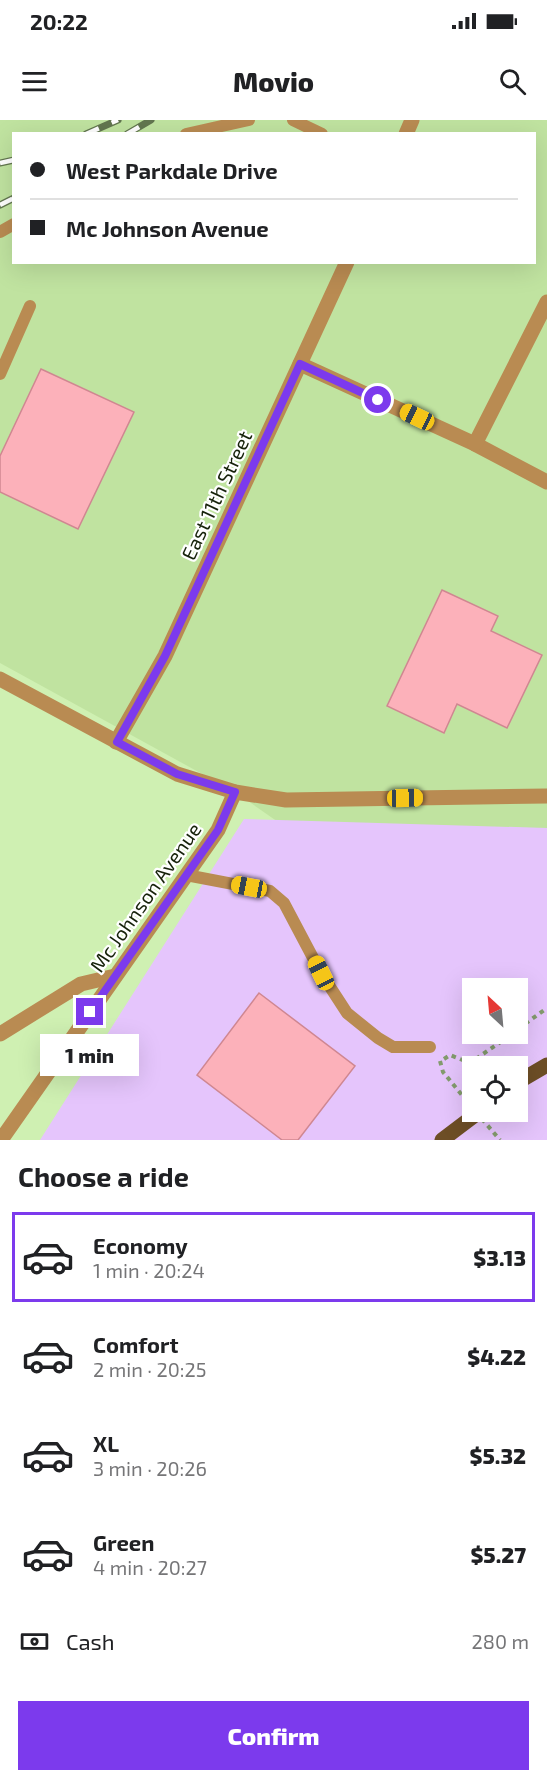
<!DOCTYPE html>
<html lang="en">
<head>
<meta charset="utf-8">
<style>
  :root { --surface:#fff; --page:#f6f6f6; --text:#202124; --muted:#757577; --line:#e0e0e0; --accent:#7c3aed }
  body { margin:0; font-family:"Exo 2",sans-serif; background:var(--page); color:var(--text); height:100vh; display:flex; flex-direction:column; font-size:22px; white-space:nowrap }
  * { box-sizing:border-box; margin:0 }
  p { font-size:20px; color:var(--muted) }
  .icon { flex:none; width:33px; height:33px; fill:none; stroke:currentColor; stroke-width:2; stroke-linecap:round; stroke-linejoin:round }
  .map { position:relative; height:1020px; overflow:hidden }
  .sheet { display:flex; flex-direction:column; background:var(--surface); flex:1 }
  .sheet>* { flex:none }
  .top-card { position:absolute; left:12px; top:12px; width:524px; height:132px; border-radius:0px; box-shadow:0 6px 24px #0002; display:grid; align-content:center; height:132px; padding:0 18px; background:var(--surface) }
  .needle { width:39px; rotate:334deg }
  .tools { position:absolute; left:462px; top:858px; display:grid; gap:12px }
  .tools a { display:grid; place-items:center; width:66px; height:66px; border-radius:0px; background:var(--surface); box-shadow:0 6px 24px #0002; font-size:30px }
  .end { position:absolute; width:27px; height:27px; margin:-14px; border:8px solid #7c3aed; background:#fff; box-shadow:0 0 0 3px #fff }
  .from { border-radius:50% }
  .bubble { position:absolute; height:42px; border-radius:0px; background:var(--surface); box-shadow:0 6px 24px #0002; font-size:20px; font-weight:800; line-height:42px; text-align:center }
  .car { position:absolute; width:18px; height:36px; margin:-18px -9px; border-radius:8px; box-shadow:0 0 4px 2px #0007; background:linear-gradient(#f5c518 24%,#345 0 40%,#f5c518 0 76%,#345 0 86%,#f5c518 0) }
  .top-card b { display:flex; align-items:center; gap:21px; height:57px; font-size:22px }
  .top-card b+b { border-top:2px solid var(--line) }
  .top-card i { width:15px; height:15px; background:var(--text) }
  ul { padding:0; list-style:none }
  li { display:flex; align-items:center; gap:18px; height:90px; margin:0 12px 9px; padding:0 6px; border:3px solid transparent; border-radius:0px }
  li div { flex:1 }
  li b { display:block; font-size:22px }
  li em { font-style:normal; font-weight:800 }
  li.active { border-color:var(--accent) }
  li>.icon { width:54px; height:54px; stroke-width:1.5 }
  h2 { padding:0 18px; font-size:27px; line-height:72px }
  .pay { display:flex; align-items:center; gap:15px; height:66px; padding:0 18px; font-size:22px }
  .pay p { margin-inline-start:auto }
  .cta { display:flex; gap:12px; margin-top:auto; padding:12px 18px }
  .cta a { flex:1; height:69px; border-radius:0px; background:var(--accent); color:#fff; font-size:24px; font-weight:800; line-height:69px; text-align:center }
  .status { display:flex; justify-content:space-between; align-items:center; height:42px; padding:0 30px; background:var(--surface); direction:ltr }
  .status svg { height:16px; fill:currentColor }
  header { display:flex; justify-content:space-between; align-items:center; height:78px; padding:0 18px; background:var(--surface); font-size:27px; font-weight:800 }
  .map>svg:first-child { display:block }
  .built { fill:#c0e3a0; fill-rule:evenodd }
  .green { fill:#e5c5fc; fill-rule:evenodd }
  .building { fill:#fcb1ba; stroke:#cf8791; stroke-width:1.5 }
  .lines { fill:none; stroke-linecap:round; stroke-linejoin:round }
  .path { stroke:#839b6d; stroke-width:4; stroke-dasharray:4.5 4.5; stroke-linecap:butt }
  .service { stroke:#b98b52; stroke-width:12 }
  .minor { stroke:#b98b52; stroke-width:15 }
  .tertiary { stroke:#b98b52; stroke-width:15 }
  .primary { stroke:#6d4e26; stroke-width:15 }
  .rail-casing { stroke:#62764f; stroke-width:7 }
  .rail { stroke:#fff; stroke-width:4.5; stroke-dasharray:14; stroke-linecap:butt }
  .path-bridge { stroke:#839b6d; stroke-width:4; stroke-dasharray:4.5 4.5; stroke-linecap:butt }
  .route { stroke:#7c3aed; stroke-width:8 }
  .labels { text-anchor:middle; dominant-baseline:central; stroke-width:4.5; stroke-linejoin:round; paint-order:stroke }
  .street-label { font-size:20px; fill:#16220a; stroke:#fff }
</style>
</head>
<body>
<div class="status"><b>20:22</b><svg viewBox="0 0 49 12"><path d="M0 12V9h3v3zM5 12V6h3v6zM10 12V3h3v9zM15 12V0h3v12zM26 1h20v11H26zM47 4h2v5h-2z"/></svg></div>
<header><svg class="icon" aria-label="menu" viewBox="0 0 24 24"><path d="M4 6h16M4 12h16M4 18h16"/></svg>Movio<svg class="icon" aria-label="search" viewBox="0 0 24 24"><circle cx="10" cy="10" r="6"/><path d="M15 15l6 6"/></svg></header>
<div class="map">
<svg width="547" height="1020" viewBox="0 0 547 1020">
  <rect width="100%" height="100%" fill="#cff0b2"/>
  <path class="built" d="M0,0H547V889L235,672L0,543ZM14,14H534V142H14Z"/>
  <path class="green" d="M244,699L547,708V1020H40ZM472,868H518V914H472ZM472,946H518V992H472Z"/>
  <g class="building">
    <path d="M41,249L134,292L78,409L0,372V336Z"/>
    <path d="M442,470L498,496L491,511L542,535L507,608L457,584L444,613L387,586Z"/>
    <path d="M259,873L355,946L298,1020H282L197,955Z"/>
  </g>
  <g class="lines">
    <g class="path">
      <path d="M518,909L547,888"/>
      <path d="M444,939L450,935L470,943L512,914"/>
      <path d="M440,941L443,952L466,980"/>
    </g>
    <g class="service">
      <path d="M293,0L322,14"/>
      <path d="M186,14L249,0"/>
      <path d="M0,112L14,104"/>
      <path d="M0,254L30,186"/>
      <path d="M186,755L270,771L284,783L321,853L347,893L378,918L393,927H430"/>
    </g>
    <g class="minor">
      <path d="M406,14L412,0"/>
      <path d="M300,244L475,324L547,362"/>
      <path d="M475,324L547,182"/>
      <path d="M116,622L165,536L347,142"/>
      <path d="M0,914L81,864L115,856"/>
      <path d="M1,1020L218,710L235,672"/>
    </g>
    <path class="tertiary" d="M0,559L177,654L235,672L286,680L547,676"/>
    <g class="primary">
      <path d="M518,962L547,945"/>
      <path d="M442,1020L479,992"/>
    </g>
    <defs>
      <g id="rail">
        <path d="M86,14L118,0"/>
        <path d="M127,14L151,0"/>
        <path d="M0,43L14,40"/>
        <path d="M0,85L14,78"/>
      </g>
    </defs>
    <use href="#rail" class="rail-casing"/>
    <use href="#rail" class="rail"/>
    <path class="path-bridge" d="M476,992L500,1020"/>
  </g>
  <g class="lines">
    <path class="route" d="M90,892L218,710L235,672L177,654L117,622L165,536L300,244L378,280"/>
  </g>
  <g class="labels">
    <g class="street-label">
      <text transform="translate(216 375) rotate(-65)">East 11th Street</text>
      <text transform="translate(145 777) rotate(-55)">Mc Johnson Avenue</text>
    </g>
  </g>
</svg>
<div class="tools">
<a><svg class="needle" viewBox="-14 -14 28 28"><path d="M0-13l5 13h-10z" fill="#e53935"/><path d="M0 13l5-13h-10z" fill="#757577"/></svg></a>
<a><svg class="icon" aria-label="locate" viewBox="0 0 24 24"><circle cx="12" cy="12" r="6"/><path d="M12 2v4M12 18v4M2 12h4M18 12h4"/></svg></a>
</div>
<i class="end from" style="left:378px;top:280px"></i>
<i class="end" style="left:90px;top:892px"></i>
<div class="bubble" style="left:40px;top:914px;width:99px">1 min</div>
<i class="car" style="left:417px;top:297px;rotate:295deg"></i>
<i class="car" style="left:405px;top:678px;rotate:89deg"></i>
<i class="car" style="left:249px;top:767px;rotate:281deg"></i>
<i class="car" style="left:321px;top:853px;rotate:334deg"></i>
<div class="top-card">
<b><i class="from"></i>West Parkdale Drive</b>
<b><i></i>Mc Johnson Avenue</b>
</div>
</div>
<section class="sheet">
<h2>Choose a ride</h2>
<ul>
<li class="active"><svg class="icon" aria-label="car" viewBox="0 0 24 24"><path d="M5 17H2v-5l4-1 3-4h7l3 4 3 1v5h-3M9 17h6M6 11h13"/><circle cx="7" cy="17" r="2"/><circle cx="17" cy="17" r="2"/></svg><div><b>Economy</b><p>1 min · 20:24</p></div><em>$3.13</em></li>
<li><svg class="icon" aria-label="car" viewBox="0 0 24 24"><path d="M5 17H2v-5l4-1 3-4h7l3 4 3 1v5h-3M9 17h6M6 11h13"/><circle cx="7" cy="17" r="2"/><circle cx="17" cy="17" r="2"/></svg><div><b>Comfort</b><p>2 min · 20:25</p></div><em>$4.22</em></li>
<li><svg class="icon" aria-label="car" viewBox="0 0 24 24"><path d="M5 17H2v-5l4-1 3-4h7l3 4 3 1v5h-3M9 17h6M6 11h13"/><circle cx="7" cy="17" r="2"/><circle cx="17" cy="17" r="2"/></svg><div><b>XL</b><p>3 min · 20:26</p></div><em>$5.32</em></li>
<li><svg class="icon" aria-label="car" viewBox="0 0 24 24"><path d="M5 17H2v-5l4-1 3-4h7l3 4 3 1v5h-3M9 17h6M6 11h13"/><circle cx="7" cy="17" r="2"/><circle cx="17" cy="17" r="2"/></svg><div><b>Green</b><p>4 min · 20:27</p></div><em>$5.27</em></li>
</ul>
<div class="pay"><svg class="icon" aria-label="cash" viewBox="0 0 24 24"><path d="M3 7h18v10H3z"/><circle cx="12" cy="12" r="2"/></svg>Cash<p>280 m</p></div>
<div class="cta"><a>Confirm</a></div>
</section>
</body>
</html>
